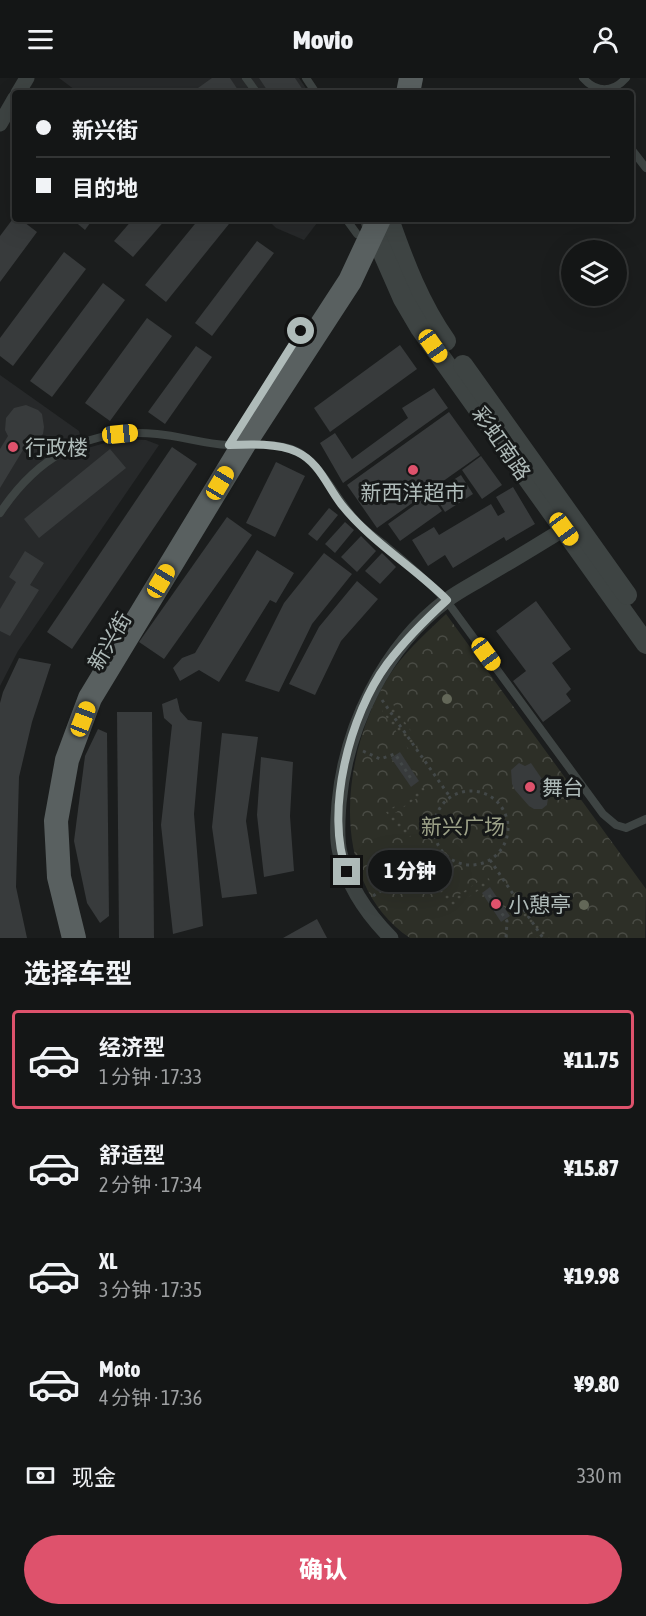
<!DOCTYPE html>
<html lang="zh">
<head>
<meta charset="utf-8">
<style>
  :root { --surface:#141616; --page:#1d1f1f; --text:#f1f3f6; --muted:#9d9fa1; --line:#333535; --accent:#de526c }
  body { margin:0; font-family:"Asap Condensed","Noto Sans SC",sans-serif; background:var(--page); color:var(--text); height:100vh; display:flex; flex-direction:column; font-size:22px; white-space:nowrap }
  * { box-sizing:border-box; margin:0 }
  p { font-size:20px; color:var(--muted) }
  .icon { flex:none; width:33px; height:33px; fill:none; stroke:currentColor; stroke-width:2; stroke-linecap:round; stroke-linejoin:round }
  .map { position:relative; height:860px; overflow:hidden }
  .details { display:flex; flex-direction:column; background:var(--surface); flex:1 }
  .details>* { flex:none }
  .banner { position:absolute; left:12px; top:12px; width:622px; height:132px; border-radius:6px; box-shadow:0 6px 24px #0002,0 0 0 2px var(--line); display:grid; align-content:center; height:132px; padding:0 24px; background:var(--surface) }
  .buttons { position:absolute; left:561px; top:162px; display:grid; gap:12px }
  .buttons a { display:grid; place-items:center; width:66px; height:66px; border-radius:50%; background:var(--surface); box-shadow:0 6px 24px #0002,0 0 0 2px var(--line); font-size:30px }
  .end { position:absolute; width:27px; height:27px; margin:-14px; border:8px solid #afbbb9; background:#111; box-shadow:0 0 0 3px #111 }
  .from { border-radius:50% }
  .bubble { position:absolute; height:42px; border-radius:21px; background:var(--surface); box-shadow:0 6px 24px #0002,0 0 0 2px var(--line); font-size:20px; font-weight:800; line-height:42px; text-align:center }
  .car { position:absolute; width:18px; height:36px; margin:-18px -9px; border-radius:8px; box-shadow:0 0 4px 2px #0007; background:linear-gradient(#f5c518 24%,#345 0 40%,#f5c518 0 76%,#345 0 86%,#f5c518 0) }
  .banner b { display:flex; align-items:center; gap:21px; height:57px; font-size:22px }
  .banner b+b { border-top:2px solid var(--line) }
  .banner i { width:15px; height:15px; background:var(--text) }
  ul { padding:0; list-style:none }
  li { display:flex; align-items:center; gap:18px; height:99px; margin:0 12px 9px; padding:0 12px; border:3px solid transparent; border-radius:6px }
  li div { flex:1 }
  li b { display:block; font-size:22px }
  li em { font-style:normal; font-weight:800 }
  li.on { border-color:var(--accent) }
  li>.icon { width:54px; height:54px; stroke-width:1.5 }
  h2 { padding:0 24px; font-size:27px; line-height:72px }
  .pay { display:flex; align-items:center; gap:15px; height:66px; padding:0 24px; font-size:22px }
  .pay p { margin-inline-start:auto }
  .action { display:flex; gap:12px; margin-top:auto; padding:12px 24px }
  .action a { flex:1; height:69px; border-radius:36px; background:var(--accent); color:#fff; font-size:24px; font-weight:800; line-height:69px; text-align:center }
  header { display:flex; justify-content:space-between; align-items:center; height:78px; padding:0 24px; background:var(--surface); font-size:27px; font-weight:800 }
  .map>svg:first-child { display:block }
  .built { fill:#27292a }
  .park { fill:url(#park-crowns) }
  .garden { fill:url(#garden-dots) }
  .building { fill:#383b3c }
  .lines { fill:none; stroke-linecap:round; stroke-linejoin:round }
  .path { stroke:#434848; stroke-width:3; stroke-dasharray:3 4.5; stroke-linecap:butt }
  .service { stroke:#3e4443; stroke-width:8 }
  .minor { stroke:#3e4443; stroke-width:15 }
  .tertiary { stroke:#3e4443; stroke-width:20 }
  .primary { stroke:#596060; stroke-width:24 }
  .tree { fill:#636758 }
  .route { stroke:#afbbb9; stroke-width:8 }
  .poi-dot { fill:#de526c; stroke:#161818; stroke-width:2 }
  .labels { text-anchor:middle; dominant-baseline:central; stroke-width:6; stroke-linejoin:round; paint-order:stroke }
  .street-label { font-size:21px; fill:#afbbb9; stroke:#161818 }
  .poi-label { font-size:21px; fill:#afbbb9; stroke:#161818; text-anchor:start }
  .park-label { font-size:21px; fill:#9ea389; stroke:#161818 }
</style>
</head>
<body>
<header><svg class="icon" aria-label="menu" viewBox="0 0 24 24"><path d="M4 6h16M4 12h16M4 18h16"/></svg>Movio<svg class="icon" aria-label="person" viewBox="0 0 24 24"><circle cx="12" cy="8" r="4"/><path d="M4 21q1-7 8-7t8 7"/></svg></header>
<div class="map">
<svg width="646" height="860" viewBox="0 0 646 860">
  <defs>
    <pattern id="park-crowns" width="20" height="18" patternUnits="userSpaceOnUse" patternTransform="scale(1.5)"><rect width="20" height="18" fill="#2d2f27"/><path d="M2 6a3 3 0 1 1 6 0M12 15a3 3 0 1 1 6 0" fill="none" stroke="#494b44"/></pattern>
    <pattern id="garden-dots" width="8" height="8" patternUnits="userSpaceOnUse" patternTransform="scale(1.5)"><rect width="8" height="8" fill="#2d2f27"/><path d="M2 2h.1M6 6h.1" fill="none" stroke="#494b44" stroke-width="1.8" stroke-linecap="round"/></pattern>
  </defs>
  <rect width="100%" height="100%" fill="#1b1d1d"/>
  <g class="built">
    <path d="M59,0H299L309,15H79Z"/>
    <path d="M267,141H320L304,162L276,150Z"/>
    <path d="M0,297L79,353L84,371L112,363L127,361L146,362L159,367L18,573L0,608Z"/>
  </g>
  <path class="park" d="M446,536L646,811L645,860H410C323,801 342,664 395,589C410,569 428,553 446,536Z"/>
  <g class="garden">
    <path d="M392,625L420,666L410,673L382,633Z"/>
    <path d="M423,709L426,714L395,735L411,758L405,762L386,734Z"/>
    <path d="M487,798L491,804L451,831L432,803L438,799L452,821Z"/>
    <path d="M531,831L550,860H535L521,838Z"/>
  </g>
  <g class="building">
    <path d="M212,0H230L240,15H191Z"/>
    <path d="M259,0H295L305,15H269Z"/>
    <path d="M15,138V141H20L37,154L0,204V158Z"/>
    <path d="M72,141H93L85,152Z"/>
    <path d="M133,141H166L133,179L114,163Z"/>
    <path d="M199,141H233L166,224L145,207Z"/>
    <path d="M257,163L274,175L212,258L195,245Z"/>
    <path d="M64,174L86,191L13,288L0,278V260Z"/>
    <path d="M103,205L125,222L52,319L30,303Z"/>
    <path d="M147,240L172,258L110,343L85,325Z"/>
    <path d="M400,267L417,291L330,354L314,330Z"/>
    <path d="M196,268L212,279L165,346L148,334Z"/>
    <path d="M434,310L448,330L343,405L320,365L335,355L352,381L408,340L402,330Z"/>
    <path d="M26,327L38,332L42,336L44,349L43,356L38,361L26,367L0,410V371L8,358L5,352L6,340L14,330Z"/>
    <path d="M449,334L480,377L377,450L347,407Z"/>
    <path d="M172,369L197,386L72,571L47,554Z"/>
    <path d="M110,371L126,390L39,460L24,441Z"/>
    <path d="M481,378L502,407L482,421L462,392Z"/>
    <path d="M276,384L305,398L275,459L246,445Z"/>
    <path d="M461,397L473,416L445,434L433,415Z"/>
    <path d="M513,409L535,446L506,463L504,459L453,490L445,477L428,488L412,462L434,449L439,457L491,426L498,438L505,434L496,419Z"/>
    <path d="M430,416L442,433L400,463L388,446Z"/>
    <path d="M329,430L338,437L317,463L308,456Z"/>
    <path d="M227,439L252,457L164,581L139,564Z"/>
    <path d="M345,444L354,452L335,475L325,466Z"/>
    <path d="M361,458L376,473L357,494L341,479Z"/>
    <path d="M257,472L294,495L276,525L270,522L219,604L199,592L180,603L173,590L182,580L195,575Z"/>
    <path d="M25,473L44,485L30,507L39,512L10,558L0,553V531L16,504L9,499Z"/>
    <path d="M324,475L352,496L312,546L279,614L245,603L284,525Z"/>
    <path d="M382,475L396,489L380,506L365,493Z"/>
    <path d="M357,503L378,521L341,563L315,617L289,606L319,549Z"/>
    <path d="M536,523L571,571L552,585L571,611L566,616L571,623L543,644L513,603L526,593L496,553Z"/>
    <path d="M19,580L51,586L32,644L19,699L16,809L27,860H0V625L3,614Z"/>
    <path d="M177,620L180,633L188,642L202,644L194,736L203,848L173,856L161,747L172,647L164,640L162,626Z"/>
    <path d="M117,634H152L154,860H119Z"/>
    <path d="M98,651L107,655L109,838L100,845L87,825L74,763L85,678Z"/>
    <path d="M222,655L258,659L246,743L257,816L222,820L212,749Z"/>
    <path d="M400,674L419,703L411,709L391,680Z"/>
    <path d="M261,679L293,684L290,738L294,793L264,799L257,737Z"/>
    <path d="M519,685L525,688L531,685L553,717L548,720L547,727L542,731H534L529,728L515,712L512,706L511,692Z"/>
    <path d="M490,809L510,838L501,844L482,815Z"/>
    <path d="M317,841L327,860H283Z"/>
  </g>
  <g class="lines">
    <g class="path">
      <path d="M382,622L450,719"/>
      <path d="M363,673L380,681L395,676L412,702"/>
      <circle cx="471" cy="750" r="37"/>
      <path d="M490,782L543,860"/>
      <path d="M489,817L507,843L506,860"/>
      <path d="M373,818L442,773"/>
    </g>
    <g class="service">
      <path d="M246,0L257,15"/>
      <path d="M306,0L316,15"/>
      <path d="M583,0C596,15 613,15 626,0"/>
      <path d="M632,72L646,90"/>
      <path d="M346,141L357,156"/>
      <path d="M0,435C37,379 89,349 157,356C181,358 204,366 228,367C250,368 280,363 300,375C324,391 337,423 358,445C366,453 376,460 386,468C407,485 427,503 446,522L603,736L616,747L626,750L646,741"/>
    </g>
    <g class="minor">
      <path d="M18,15L27,0"/>
      <path d="M0,46L15,20"/>
      <path d="M391,860C368,837 348,808 340,775C336,759 338,741 339,725C346,649 384,569 447,522C459,513 473,506 486,498C512,483 538,467 564,451"/>
    </g>
    <g class="tertiary">
      <path d="M389,141C404,184 420,226 446,263"/>
      <path d="M371,144L374,155L403,221L420,250L646,566"/>
      <path d="M463,287L627,517"/>
    </g>
    <g class="primary">
      <path d="M408,15L411,0"/>
      <path d="M74,860L59,799L56,743L67,682L90,620L244,366L350,203L379,141"/>
    </g>
  </g>
  <g class="tree">
    <circle cx="447" cy="621" r="5"/>
    <circle cx="584" cy="827" r="5"/>
  </g>
  <g class="lines">
    <path class="route" d="M301,253L229,367C250,366 278,365 297,374C319,384 327,408 341,426C370,463 414,489 447,522C425,542 405,562 387,586C350,636 324,734 347,794"/>
  </g>
  <g class="poi-dot">
    <circle cx="13" cy="369" r="6"/>
    <circle cx="413" cy="392" r="6"/>
    <circle cx="530" cy="709" r="6"/>
    <circle cx="496" cy="826" r="6"/>
  </g>
  <g class="labels">
    <g class="street-label">
      <text transform="translate(502 365) rotate(55)">彩虹南路</text>
      <text transform="translate(109 563) rotate(-59)">新兴街</text>
    </g>
    <g class="poi-label">
      <text x="25" y="369">行政楼</text>
      <text x="413" y="414" text-anchor="middle">新西洋超市</text>
      <text x="542" y="709">舞台</text>
      <text x="508" y="826">小憩亭</text>
    </g>
    <g class="park-label">
      <text x="463" y="748">新兴广场</text>
    </g>
  </g>
</svg>
<div class="buttons">
<a><svg class="icon" aria-label="layers" viewBox="0 0 24 24"><path d="M12 4l9 5-9 5-9-5zM3 14l9 5 9-5"/></svg></a>
</div>
<i class="end from" style="left:301px;top:253px"></i>
<i class="end" style="left:347px;top:794px"></i>
<div class="bubble" style="left:368px;top:772px;width:84px">1 分钟</div>
<i class="car" style="left:433px;top:268px;rotate:145deg"></i>
<i class="car" style="left:120px;top:356px;rotate:84deg"></i>
<i class="car" style="left:220px;top:405px;rotate:31deg"></i>
<i class="car" style="left:564px;top:451px;rotate:144deg"></i>
<i class="car" style="left:161px;top:503px;rotate:31deg"></i>
<i class="car" style="left:486px;top:576px;rotate:144deg"></i>
<i class="car" style="left:83px;top:641px;rotate:21deg"></i>
<div class="banner">
<b><i class="from"></i>新兴街</b>
<b><i></i>目的地</b>
</div>
</div>
<section class="details">
<h2>选择车型</h2>
<ul>
<li class="on"><svg class="icon" aria-label="car" viewBox="0 0 24 24"><path d="M5 17H2v-5l4-1 3-4h7l3 4 3 1v5h-3M9 17h6M6 11h13"/><circle cx="7" cy="17" r="2"/><circle cx="17" cy="17" r="2"/></svg><div><b>经济型</b><p>1 分钟 · 17:33</p></div><em>¥11.75</em></li>
<li><svg class="icon" aria-label="car" viewBox="0 0 24 24"><path d="M5 17H2v-5l4-1 3-4h7l3 4 3 1v5h-3M9 17h6M6 11h13"/><circle cx="7" cy="17" r="2"/><circle cx="17" cy="17" r="2"/></svg><div><b>舒适型</b><p>2 分钟 · 17:34</p></div><em>¥15.87</em></li>
<li><svg class="icon" aria-label="car" viewBox="0 0 24 24"><path d="M5 17H2v-5l4-1 3-4h7l3 4 3 1v5h-3M9 17h6M6 11h13"/><circle cx="7" cy="17" r="2"/><circle cx="17" cy="17" r="2"/></svg><div><b>XL</b><p>3 分钟 · 17:35</p></div><em>¥19.98</em></li>
<li><svg class="icon" aria-label="car" viewBox="0 0 24 24"><path d="M5 17H2v-5l4-1 3-4h7l3 4 3 1v5h-3M9 17h6M6 11h13"/><circle cx="7" cy="17" r="2"/><circle cx="17" cy="17" r="2"/></svg><div><b>Moto</b><p>4 分钟 · 17:36</p></div><em>¥9.80</em></li>
</ul>
<div class="pay"><svg class="icon" aria-label="cash" viewBox="0 0 24 24"><path d="M3 7h18v10H3z"/><circle cx="12" cy="12" r="2"/></svg>现金<p>330 m</p></div>
<div class="action"><a>确认</a></div>
</section>
</body>
</html>
